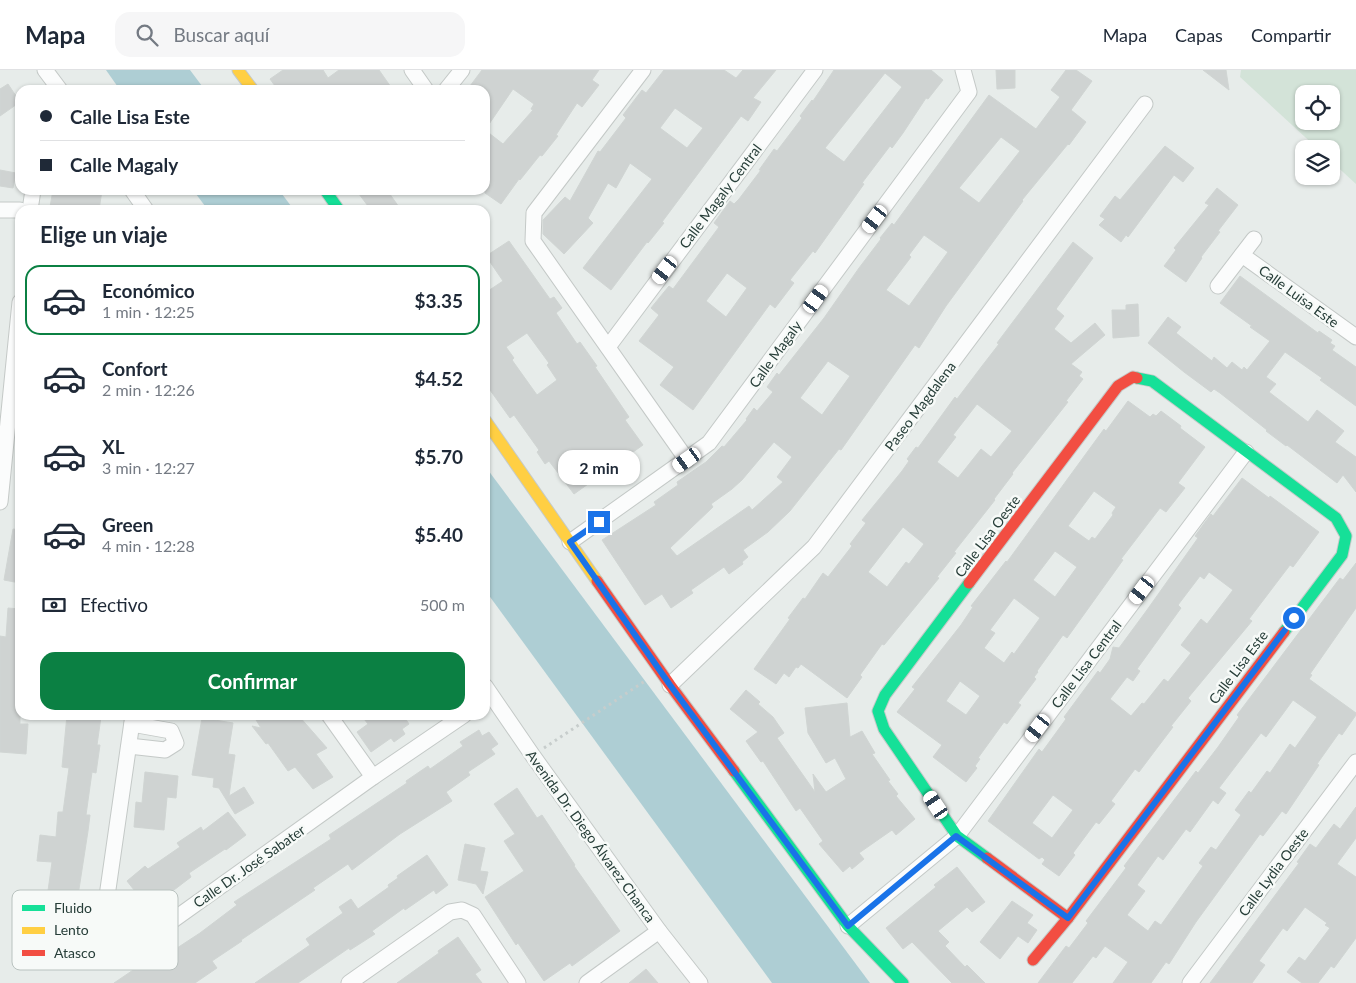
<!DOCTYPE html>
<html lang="es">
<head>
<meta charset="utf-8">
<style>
  :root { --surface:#fff; --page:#f6f6f7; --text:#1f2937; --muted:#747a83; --line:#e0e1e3; --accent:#0b8043 }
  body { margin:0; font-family:Lato,sans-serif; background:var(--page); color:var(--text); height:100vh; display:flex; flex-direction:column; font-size:19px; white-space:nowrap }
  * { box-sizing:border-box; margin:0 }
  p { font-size:16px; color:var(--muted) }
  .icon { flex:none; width:28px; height:28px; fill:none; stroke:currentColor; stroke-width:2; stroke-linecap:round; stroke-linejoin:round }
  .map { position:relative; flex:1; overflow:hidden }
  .sheet { position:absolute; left:15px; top:135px; width:475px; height:515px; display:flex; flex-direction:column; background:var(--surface); border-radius:15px; box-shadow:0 1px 4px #0004 }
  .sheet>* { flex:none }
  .banner { position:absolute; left:15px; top:15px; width:475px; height:110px; border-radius:15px; box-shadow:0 1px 4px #0004; display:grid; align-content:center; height:110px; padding:0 25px; background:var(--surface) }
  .fabs { position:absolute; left:1295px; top:15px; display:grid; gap:10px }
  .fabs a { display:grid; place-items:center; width:45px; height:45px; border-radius:10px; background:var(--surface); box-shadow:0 1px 4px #0004; font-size:25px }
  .end { position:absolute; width:22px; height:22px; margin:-11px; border:6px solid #1a73e8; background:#fff; box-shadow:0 0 0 2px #fff }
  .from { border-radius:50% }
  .bubble { position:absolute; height:35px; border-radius:15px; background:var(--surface); box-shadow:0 1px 4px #0004; font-size:16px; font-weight:700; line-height:35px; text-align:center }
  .car { position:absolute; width:15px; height:30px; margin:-15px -8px; border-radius:6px; box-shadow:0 0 4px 1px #0007; background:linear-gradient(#fff 24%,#345 0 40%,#fff 0 76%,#345 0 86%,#fff 0) }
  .banner b { display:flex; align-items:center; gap:18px; height:48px; font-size:19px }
  .banner b+b { border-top:1px solid var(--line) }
  .banner i { width:12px; height:12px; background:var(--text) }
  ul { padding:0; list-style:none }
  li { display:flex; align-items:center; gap:15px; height:70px; margin:0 10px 8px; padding:0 15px; border:2px solid transparent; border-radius:15px }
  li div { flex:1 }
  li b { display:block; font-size:19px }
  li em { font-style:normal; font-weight:700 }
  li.active { border-color:var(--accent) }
  li>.icon { width:45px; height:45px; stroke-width:1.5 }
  h2 { padding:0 25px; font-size:22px; line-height:60px }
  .pay { display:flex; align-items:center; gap:12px; height:55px; padding:0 25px; font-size:19px }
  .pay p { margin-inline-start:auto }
  .cta { display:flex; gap:10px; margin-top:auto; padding:10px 25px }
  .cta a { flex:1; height:58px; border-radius:15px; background:var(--accent); color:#fff; font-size:20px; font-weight:700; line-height:58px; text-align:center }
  header { display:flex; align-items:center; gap:30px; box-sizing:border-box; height:70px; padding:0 25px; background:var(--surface); border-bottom:1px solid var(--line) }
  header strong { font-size:24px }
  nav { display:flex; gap:28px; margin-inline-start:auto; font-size:18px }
  .search { width:350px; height:45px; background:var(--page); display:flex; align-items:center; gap:12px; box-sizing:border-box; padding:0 18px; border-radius:15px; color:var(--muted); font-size:19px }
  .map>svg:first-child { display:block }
  .green { fill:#d3e3d8; fill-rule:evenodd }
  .water { fill:#aeced4 }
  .building { fill:#cfd3d2; stroke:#d0d5d3; fill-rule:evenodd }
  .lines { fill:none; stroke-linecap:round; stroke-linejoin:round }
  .street-casing { stroke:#c4c9c7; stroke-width:17 }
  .fast-casing { stroke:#c5cac8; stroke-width:13 }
  .slow-casing { stroke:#c5cac8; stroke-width:13 }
  .jam-casing { stroke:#c5cac8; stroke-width:13 }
  .path { stroke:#c7cdcc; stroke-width:3; stroke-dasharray:2.5 4; stroke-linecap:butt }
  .street { stroke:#fbfcfc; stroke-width:15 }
  .fast { stroke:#16e098; stroke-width:11 }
  .slow { stroke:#ffcf43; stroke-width:11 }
  .jam { stroke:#f24e42; stroke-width:11 }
  .route { stroke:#1a73e8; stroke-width:6 }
  .labels { text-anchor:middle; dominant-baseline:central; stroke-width:5; stroke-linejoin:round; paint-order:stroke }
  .street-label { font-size:14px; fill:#273e39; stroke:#f7faf8 }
  .key { fill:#f7faf8; stroke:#b9c2bf; stroke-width:1 }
  .key-label { font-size:14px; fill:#273e39 }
</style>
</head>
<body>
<header>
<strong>Mapa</strong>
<div class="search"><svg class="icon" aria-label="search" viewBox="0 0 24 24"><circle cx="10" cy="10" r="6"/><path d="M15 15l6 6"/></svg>Buscar aquí</div>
<nav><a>Mapa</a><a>Capas</a><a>Compartir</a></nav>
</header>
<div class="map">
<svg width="1356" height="913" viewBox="0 0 1356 913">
  <rect width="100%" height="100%" fill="#e7ecea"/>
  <path class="green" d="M1241,0H1356V114L1331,91V79H1318L1240,7ZM1304,24H1331V51H1304Z"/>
  <g class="water">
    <path d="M106,0H190L205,20H120Z"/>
    <path d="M193,120H279L294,140H208Z"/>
    <path d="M485,396L870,913H772L485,520Z"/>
  </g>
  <g class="building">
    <path d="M283,0H323L328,8L339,0H379L393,20H278L270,9Z"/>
    <path d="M482,0H599L592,10L599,15L582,37L577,33L556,65L558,66L542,86L540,85L520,110L519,109L501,134L485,123V60L503,74L533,40L531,39L534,34L513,19L485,60V20H467Z"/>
    <path d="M664,0H724L736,8L743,0H776L753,28L761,32L748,51L741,46L662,152L664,153L648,173L647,172L611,220L583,198L652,109L630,93L616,118L608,113L588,148L593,153L564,184L543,164V150L565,127L570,131L598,81L600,82L626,48L623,45L642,20L646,23ZM675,38L703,58L687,78L660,58Z"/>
    <path d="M834,0H931L943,10L928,29L926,28L903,63L892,78L890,76L862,113L864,114L815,183L813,181L790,210L794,213L775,238L770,234L693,340L660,315L674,297L639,271L659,245L651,238L669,216L673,219L719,157L714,153L730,131L734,134L739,129L761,100H759L774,79L777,81L802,48L800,46L812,30L813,31ZM885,3L902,17L844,92L825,78ZM727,203L747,218L726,247L706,231Z"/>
    <path d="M996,0H1015V18L997,19Z"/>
    <path d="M1066,0H1076L1092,11L1071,40L1086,52L1069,75L1068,74L1022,130L1023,131L946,236L919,278L915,275L841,380L839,379L790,441L768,462L743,480L748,487L742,492L743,494L729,504L724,497L691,520L693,523L671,538L662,524L645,535L602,470L656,435L654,432L678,415L677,412L706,392L722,376L724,377L747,350L746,349L754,338L757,341L773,322L767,317L777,303L779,305L824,248L859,198L881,169L880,168L892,153L894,155L989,25L1036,59L1060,27L1051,20ZM1001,67L1020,81L979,133L959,118ZM924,165L948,182L909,236L886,220L911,187L909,185ZM828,291L850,306L822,345L800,328ZM774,372L792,387L777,407L783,412L752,440L749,436L677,486L670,478L713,437L711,434L732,419L742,410Z"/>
    <path d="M1203,0H1226L1229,20Z"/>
    <path d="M8,14L20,32L0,46V19Z"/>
    <path d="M1165,76L1194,98L1183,112L1174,105L1128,167L1126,165L1121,172L1099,155L1105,149L1100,146L1115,126L1120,130Z"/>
    <path d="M0,100L16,103L13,118L0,116Z"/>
    <path d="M1217,118L1238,135L1218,161L1220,162L1201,187L1202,188L1186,212L1164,196L1176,180L1174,178L1209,135L1205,133Z"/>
    <path d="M53,120H102L99,140H69L50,137Z"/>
    <path d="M356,120H387L401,140H371Z"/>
    <path d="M509,171L550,229L554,227L562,238L556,243L577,274L580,272L597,296L595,297L629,347L625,350L643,375L574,424L549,391L545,394L537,382L539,380L514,345L510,348L485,313V223L503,211L486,186ZM527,263L549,293L547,295L557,310L537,325L512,290L514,288L506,277Z"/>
    <path d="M1073,172L1093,188L1056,239L1064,246L1054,259L1071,273L1095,253L1105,265L1071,294L1082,302L1079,306L1083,309L1066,331L1068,332L1012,403L1013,404L994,429L995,430L954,482L956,483L937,507L939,508L884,575L882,574L860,605L862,607L847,628L801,594L798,598L796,597L789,607L784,603L776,614L754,599L790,549L788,548L803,528L805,529L823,503L828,507L852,476L850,474L866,453L862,450L902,401L909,391L907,389L916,377L918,378L955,327L957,329L982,296L999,274L997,273ZM977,334L1012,361L991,387L981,379L958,408L937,392L956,367L953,365ZM903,457L924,474L909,494L906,492L887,517L868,502Z"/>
    <path d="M1240,206L1318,263L1319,261L1332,270L1330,273L1335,276L1332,280L1356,297V336L1320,310L1322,308L1285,282L1266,307L1276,314L1269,322L1308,352L1317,340L1344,361L1335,372L1356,387V422L1343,405L1337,413L1287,375L1286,376L1266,361L1267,360L1220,323L1214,319L1211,322L1184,302L1148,273L1168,247L1181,257L1176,263L1212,291L1214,287L1227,298L1232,292L1242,300L1244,297L1247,300L1270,271L1250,257L1252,256L1220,233Z"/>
    <path d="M1138,234L1139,266L1113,268L1112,240H1126V235Z"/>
    <path d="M1128,331L1150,347L1153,344L1156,346L1161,341L1181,356L1180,358L1205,377L1178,413L1185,418L1166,442L1160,438L1121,489L1123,490L1067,568L1063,565L1037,601L1038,602L1034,607L1036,609L1018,633L1021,635L1007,654L1004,652L978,688L980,689L975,696L977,698L966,712L933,687L942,675L897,642L915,619L912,617L961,555L973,537L971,536L1006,491L1007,492L1104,359L1106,361ZM1094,421L1116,437L1112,443L1113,445L1095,469L1092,467L1089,471L1068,456ZM1055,481L1077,497L1055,527L1033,510ZM1014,528L1040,548L1014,584L1012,582L1004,593L984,578L995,563L990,560ZM960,611L980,626L966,645L946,631Z"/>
    <path d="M1242,408L1269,428L1270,426L1319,462L1293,497L1290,495L1249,549L1252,551L1188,628L1191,631L1171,656L1173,657L1154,682L1139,702L1135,699L1111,731L1115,734L1099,754L1096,752L1073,783L1075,785L1059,806L1042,794L1045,790L1042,787L1039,789L988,751L1039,679L1042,682L1066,649L1064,647L1098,601L1100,603L1110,589L1113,577L1119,578L1147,540L1198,468L1195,466L1211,444L1213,446ZM1209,502L1233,520L1207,554L1201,549L1181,575L1191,583L1168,612L1164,609L1144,634L1142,633L1131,646L1110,629L1127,607L1133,611L1140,601L1137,599L1181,538L1178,535L1200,506L1204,509ZM1053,725L1073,740L1052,768L1032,753Z"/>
    <path d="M13,459L20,460V513L4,510Z"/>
    <path d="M1356,493V538L1310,604L1312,605L1309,609L1356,643V645L1342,665L1339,663L1317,694L1319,695L1286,744L1282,741L1263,766L1260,764L1196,852L1169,894L1166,892L1151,913H1113L1128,892L1105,876L1096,888L1093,886L1072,913H1038L1066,876L1069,878L1088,853L1086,851L1126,798L1124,796L1196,701L1198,703L1218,677L1239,647L1237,645L1340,508L1343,510ZM1293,630L1317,647L1295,678L1290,674L1270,703L1267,701L1251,723L1249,721L1235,740L1241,745L1216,780L1211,777L1199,793L1203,796L1161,855L1155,851L1148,861L1127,845L1145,821L1137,815L1158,786L1163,790L1186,759L1190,762L1213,730L1218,734L1226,723L1219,718L1261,663L1266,667Z"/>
    <path d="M8,538L20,539V654H28L26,684L0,682V566L6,567Z"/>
    <path d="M746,620L760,632L758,634L773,647L784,663L777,668L815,722L813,704L826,722L846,709L835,688L826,693L808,663L805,638L847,633L850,667L862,661L875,683L872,684L890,710L888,711L898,724L896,726L915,749L896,765L892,760L859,783L864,789L852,799L850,796L843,802L819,774L823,771L800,738L796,741L763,691L761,692L746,671L758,662L730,639Z"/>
    <path d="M67,645L101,647L97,675H100L96,703L92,702L86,745H90L88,761L77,832L88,834L84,863L75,862L72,887L38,884L41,857H36L40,827L47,828L52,792L37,791L40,765L56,767L58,742H63L69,698L62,697Z"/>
    <path d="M253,645H298L327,678L316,684L333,707L313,719L295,697L288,701L268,673L266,674L252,656L261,658Z"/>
    <path d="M361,645H403L409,654L402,659L405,664L394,672L391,668L371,682L357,662L368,654Z"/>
    <path d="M202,648L233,653L228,684L235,685L229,726L244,717L254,733L235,744L219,718L213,717L214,708L192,705Z"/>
    <path d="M479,660L482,666L489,662L498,674L491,679L495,684L468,702L470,705L446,722L452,731L400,764L352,800L348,794L313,818L315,820L241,870L242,871L212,891L217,898L195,913H114L142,894L145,899L200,863L237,835L234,832L331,769L329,765L407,713L406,711L428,696L430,699L463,676L460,672Z"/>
    <path d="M145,702L178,706L176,728L167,727L164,760L134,757L136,732L142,733Z"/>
    <path d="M517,718L537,748L542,745L575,795L574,796L620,861L572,896L570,893L544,911L518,873L516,875L485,827L524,801L504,771L515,764L494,734Z"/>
    <path d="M1356,737V768L1337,794L1356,807V868L1334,898L1331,896L1318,913H1302L1287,902L1299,887L1305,891L1330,858L1325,855L1327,853L1305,837L1287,861L1283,858L1259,891L1265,895L1252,913H1210L1299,793L1297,792L1310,774L1316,778L1334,754L1340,759Z"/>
    <path d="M228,742L246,765L226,780L225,779L189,803L191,807L149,839L127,811L145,796L148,799L180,777L177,773L201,757L203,761Z"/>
    <path d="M465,774L485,778L480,801L488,802L483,824L476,814L458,810Z"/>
    <path d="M427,785L448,815L436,824L434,820L405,840L404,838L372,861L375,864L350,880L349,878L298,913H255L310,875L306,869L343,843L339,837L351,829L358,839L389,817L388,815L398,808L397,806Z"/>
    <path d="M957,797L985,832L972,842L967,837L938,861L949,872L945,876L965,897L967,895L985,913H952L912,872L903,879L886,858L936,817L934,815Z"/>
    <path d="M1012,831L1033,845L1027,853L1037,860L1028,873L1018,866L1000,889L980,872Z"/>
    <path d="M458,867L481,900L475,904L482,913H397L439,883L438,881Z"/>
    <path d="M646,899L658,913H629Z"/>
  </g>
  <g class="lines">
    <defs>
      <g id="street">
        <path d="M45,0L60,20"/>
        <path d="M412,0L426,20"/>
        <path d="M643,0L534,143L533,171L687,390"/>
        <path d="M446,20L462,0"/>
        <path d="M132,120L146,140"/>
        <path d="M0,140H20"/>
        <path d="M30,140L33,120"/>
        <path d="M1242,185L1356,267"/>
        <path d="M1218,216L1254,169"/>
        <path d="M608,277L815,0"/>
        <path d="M0,432L20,232"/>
        <path d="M570,472L709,373L969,22L963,0"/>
        <path d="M670,615L814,477L1145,34"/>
        <path d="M485,616L533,686L659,861L700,913"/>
        <path d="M133,645L100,875L107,883L119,885L134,878L373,707L464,645"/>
        <path d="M329,645L373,707"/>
        <path d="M129,676L165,680L176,673L171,661L132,654"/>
        <path d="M848,856L957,766L1246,382"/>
        <path d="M349,913L450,842L462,840L473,845L518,913"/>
        <path d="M587,913L659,861"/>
        <path d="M1190,913L1356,692"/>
      </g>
      <g id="fast">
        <path d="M325,120L339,140"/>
        <path d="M1137,308L1152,311L1336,448L1346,466L1342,485L1284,562"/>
        <path d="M969,513L885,625L878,641L884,659L957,766L987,788"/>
        <path d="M734,701L848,856L903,913"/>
      </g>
      <g id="slow">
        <path d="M238,0L253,20"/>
        <path d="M485,350L597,511"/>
      </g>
      <g id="jam">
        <path d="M597,511L670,615L734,701"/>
        <path d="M969,513L1118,316L1133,307L1137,308"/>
        <path d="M987,788L1068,848"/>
        <path d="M1033,890L1068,848L1284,562"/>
      </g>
    </defs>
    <use href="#street" class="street-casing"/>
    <use href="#fast" class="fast-casing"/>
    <use href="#slow" class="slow-casing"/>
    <use href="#jam" class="jam-casing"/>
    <path class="path" d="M544,678L645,611"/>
    <use href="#street" class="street"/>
    <use href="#fast" class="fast"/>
    <use href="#slow" class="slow"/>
    <use href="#jam" class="jam"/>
  </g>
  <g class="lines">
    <path class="route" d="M599,452L570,472L670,615L848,856L956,766L1068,848L1294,548"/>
  </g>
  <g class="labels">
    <g class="street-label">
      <text transform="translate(720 126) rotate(-53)">Calle Magaly Central</text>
      <text transform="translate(1299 226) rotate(36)">Calle Luisa Este</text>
      <text transform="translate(775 284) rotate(-54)">Calle Magaly</text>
      <text transform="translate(920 336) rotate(-53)">Paseo Magdalena</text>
      <text transform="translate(987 466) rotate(-53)">Calle Lisa Oeste</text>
      <text transform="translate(1086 594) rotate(-53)">Calle Lisa Central</text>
      <text transform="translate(1238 597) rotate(-53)">Calle Lisa Este</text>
      <text transform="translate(591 766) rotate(54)">Avenida Dr. Diego Álvarez Chanca</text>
      <text transform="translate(249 796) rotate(-35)">Calle Dr. José Sabater</text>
      <text transform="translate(1273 802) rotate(-53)">Calle Lydia Oeste</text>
    </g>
  </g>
  <rect x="12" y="820" width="166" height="80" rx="8" class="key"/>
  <rect x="22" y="835" width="23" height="6" fill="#16e098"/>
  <rect x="22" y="857" width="23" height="7" fill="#ffcf43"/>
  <rect x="22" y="880" width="23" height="6" fill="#f24e42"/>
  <g class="key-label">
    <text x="54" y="843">Fluido</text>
    <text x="54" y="865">Lento</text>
    <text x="54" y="888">Atasco</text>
  </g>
</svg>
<div class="fabs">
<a><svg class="icon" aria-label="locate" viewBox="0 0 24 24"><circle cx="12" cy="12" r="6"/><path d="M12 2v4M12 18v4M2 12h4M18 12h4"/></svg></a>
<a><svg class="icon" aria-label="layers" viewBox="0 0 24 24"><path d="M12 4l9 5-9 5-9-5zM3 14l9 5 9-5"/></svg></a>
</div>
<i class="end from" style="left:1294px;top:548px"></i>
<i class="end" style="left:599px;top:452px"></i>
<div class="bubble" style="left:558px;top:380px;width:82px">2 min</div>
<i class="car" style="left:875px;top:149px;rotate:217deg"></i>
<i class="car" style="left:665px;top:200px;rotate:217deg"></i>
<i class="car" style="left:816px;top:229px;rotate:36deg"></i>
<i class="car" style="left:687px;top:390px;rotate:235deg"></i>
<i class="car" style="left:1142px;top:520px;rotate:217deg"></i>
<i class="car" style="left:1038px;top:658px;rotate:217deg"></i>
<i class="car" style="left:936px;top:735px;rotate:326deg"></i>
<div class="banner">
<b><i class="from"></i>Calle Lisa Este</b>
<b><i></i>Calle Magaly</b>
</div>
<section class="sheet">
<h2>Elige un viaje</h2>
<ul>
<li class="active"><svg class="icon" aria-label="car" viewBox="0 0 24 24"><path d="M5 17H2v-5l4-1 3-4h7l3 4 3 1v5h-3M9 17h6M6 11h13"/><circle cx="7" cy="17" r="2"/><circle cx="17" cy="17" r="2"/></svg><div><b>Económico</b><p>1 min · 12:25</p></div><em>$3.35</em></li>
<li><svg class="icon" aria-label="car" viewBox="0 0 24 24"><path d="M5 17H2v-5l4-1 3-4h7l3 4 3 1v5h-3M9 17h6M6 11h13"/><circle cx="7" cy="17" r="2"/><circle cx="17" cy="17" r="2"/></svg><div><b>Confort</b><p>2 min · 12:26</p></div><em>$4.52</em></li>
<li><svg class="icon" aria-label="car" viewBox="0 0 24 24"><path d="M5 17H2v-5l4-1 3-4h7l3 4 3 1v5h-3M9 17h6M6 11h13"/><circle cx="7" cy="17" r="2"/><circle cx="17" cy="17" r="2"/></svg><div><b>XL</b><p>3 min · 12:27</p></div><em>$5.70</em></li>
<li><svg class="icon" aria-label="car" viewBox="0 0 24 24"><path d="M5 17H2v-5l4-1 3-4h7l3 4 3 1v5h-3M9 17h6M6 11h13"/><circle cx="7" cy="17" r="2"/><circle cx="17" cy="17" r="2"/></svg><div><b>Green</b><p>4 min · 12:28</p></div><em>$5.40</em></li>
</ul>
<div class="pay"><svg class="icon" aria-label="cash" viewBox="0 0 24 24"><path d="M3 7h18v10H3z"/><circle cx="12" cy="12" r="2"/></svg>Efectivo<p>500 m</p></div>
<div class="cta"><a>Confirmar</a></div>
</section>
</div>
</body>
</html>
